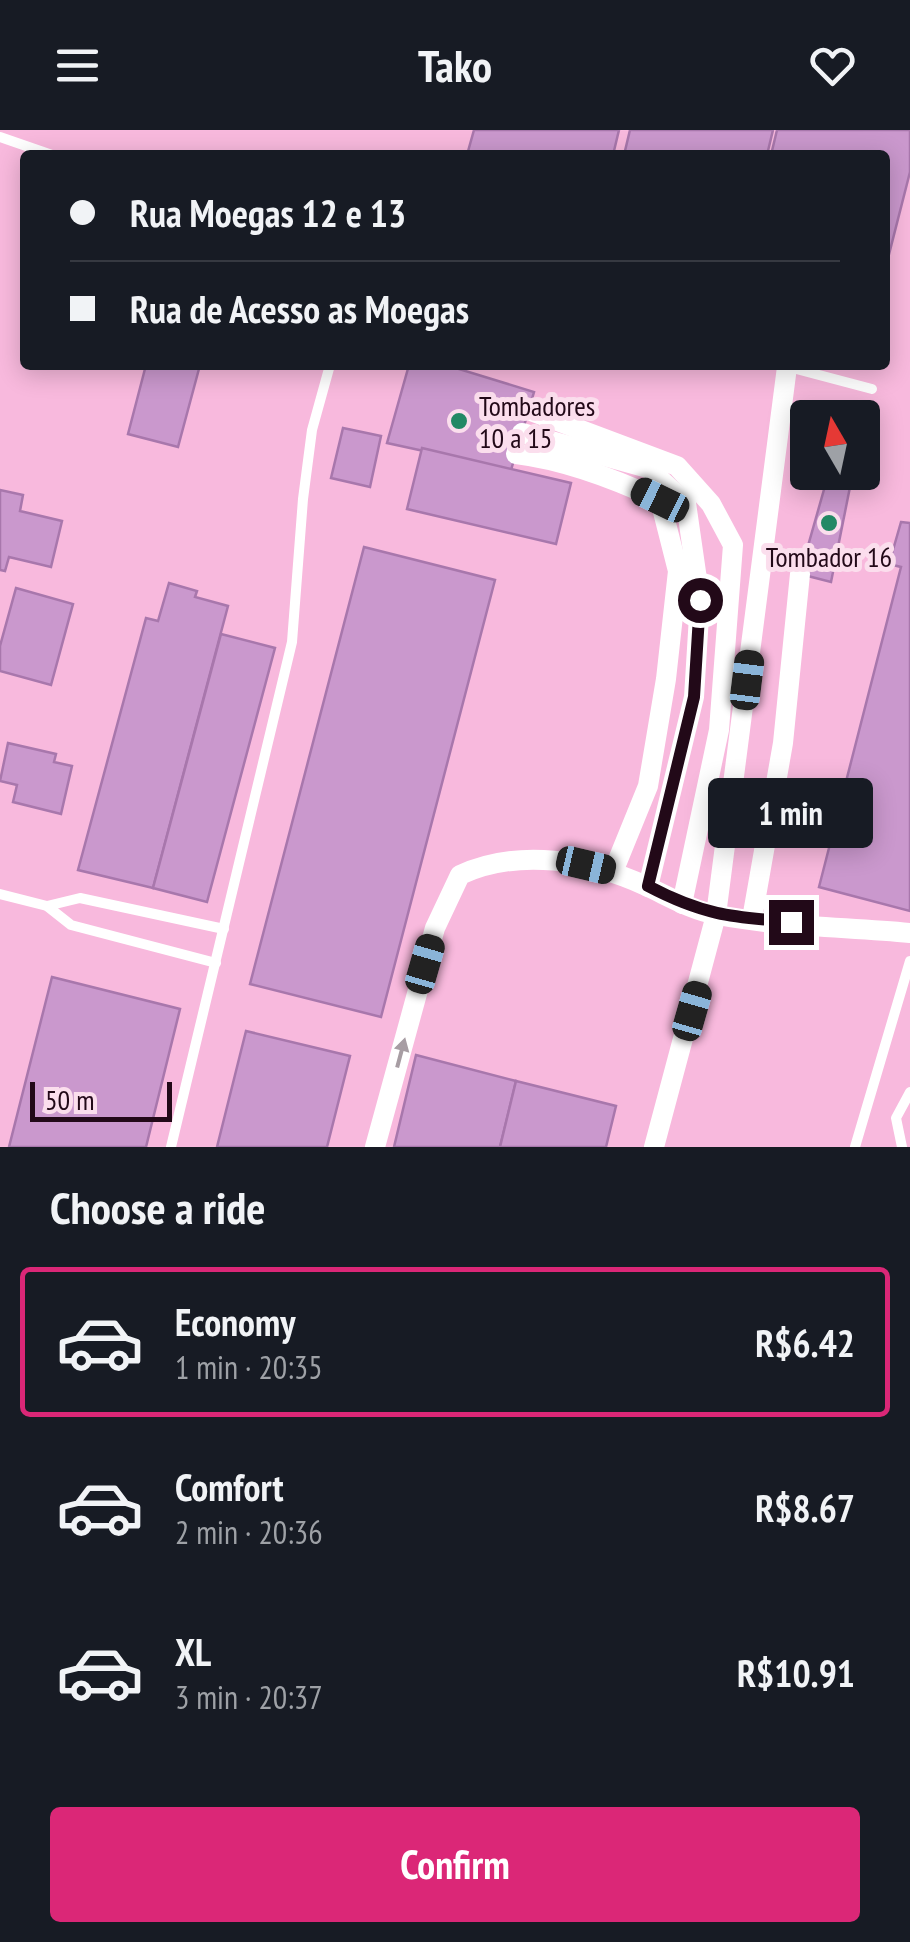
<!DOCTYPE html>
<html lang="en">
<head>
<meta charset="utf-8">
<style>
  :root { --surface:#171b24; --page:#20242c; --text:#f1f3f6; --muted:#9ea1a6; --line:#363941; --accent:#db2777 }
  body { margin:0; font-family:"PT Sans Narrow",sans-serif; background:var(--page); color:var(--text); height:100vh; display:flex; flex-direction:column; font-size:38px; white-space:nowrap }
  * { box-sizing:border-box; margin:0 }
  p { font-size:32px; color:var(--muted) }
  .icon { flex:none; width:55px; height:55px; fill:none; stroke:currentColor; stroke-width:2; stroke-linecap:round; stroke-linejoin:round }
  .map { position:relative; height:1017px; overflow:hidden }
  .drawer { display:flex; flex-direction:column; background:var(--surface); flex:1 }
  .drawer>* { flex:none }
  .hud { position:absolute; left:20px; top:20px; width:870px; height:220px; border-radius:10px; box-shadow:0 5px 25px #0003; display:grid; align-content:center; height:220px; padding:0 50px; background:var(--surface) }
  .needle { width:65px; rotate:351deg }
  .buttons { position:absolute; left:790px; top:270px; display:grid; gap:20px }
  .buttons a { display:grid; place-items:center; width:90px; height:90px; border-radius:10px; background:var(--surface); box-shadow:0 5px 25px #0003; font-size:50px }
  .scale { position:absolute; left:30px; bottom:25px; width:142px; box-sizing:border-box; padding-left:10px; border:5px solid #220918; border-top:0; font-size:28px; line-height:35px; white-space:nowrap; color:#220918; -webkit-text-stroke:8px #fbdeed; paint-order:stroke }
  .end { position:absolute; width:45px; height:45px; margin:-22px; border:12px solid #220918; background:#fff; box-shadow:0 0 0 5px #fff }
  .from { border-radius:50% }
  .bubble { position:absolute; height:70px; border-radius:10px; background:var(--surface); box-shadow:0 5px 25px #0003; font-size:32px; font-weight:700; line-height:70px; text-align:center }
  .car { position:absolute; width:30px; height:60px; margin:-30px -15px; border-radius:12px; box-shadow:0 0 8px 2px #0007; background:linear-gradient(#222 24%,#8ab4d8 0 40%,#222 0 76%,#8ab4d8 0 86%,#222 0) }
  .hud b { display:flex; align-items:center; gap:35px; height:95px; font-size:38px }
  .hud b+b { border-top:2px solid var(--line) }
  .hud i { width:25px; height:25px; background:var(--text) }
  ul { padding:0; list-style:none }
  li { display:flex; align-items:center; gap:30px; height:150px; margin:0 20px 15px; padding:0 30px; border:5px solid transparent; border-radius:10px }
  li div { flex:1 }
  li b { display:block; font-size:38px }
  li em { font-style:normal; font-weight:700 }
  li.selected { border-color:var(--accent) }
  li>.icon { width:90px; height:90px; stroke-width:1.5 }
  h2 { padding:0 50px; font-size:45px; line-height:120px }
  .primary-button { display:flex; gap:20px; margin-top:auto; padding:20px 50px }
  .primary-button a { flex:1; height:115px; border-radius:10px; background:var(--accent); color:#fff; font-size:40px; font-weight:700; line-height:115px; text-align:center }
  header { display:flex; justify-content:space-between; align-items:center; height:130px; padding:0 50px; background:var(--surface); font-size:45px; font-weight:700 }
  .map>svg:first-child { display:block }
  .built { fill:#f8b9dd; fill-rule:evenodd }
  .building { fill:#ca98cd; stroke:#a877ac; stroke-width:2.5 }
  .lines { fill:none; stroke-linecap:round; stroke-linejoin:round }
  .lane { stroke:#fff; stroke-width:10 }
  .street { stroke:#fff; stroke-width:20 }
  .oneway { fill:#a79da3 }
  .route { stroke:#220918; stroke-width:12 }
  .poi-dot { fill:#238965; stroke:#fbdeed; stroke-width:4 }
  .labels { text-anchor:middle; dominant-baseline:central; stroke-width:10; stroke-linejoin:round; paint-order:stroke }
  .poi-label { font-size:28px; fill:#220918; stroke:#fbdeed; text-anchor:start }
</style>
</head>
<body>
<header><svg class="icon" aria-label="menu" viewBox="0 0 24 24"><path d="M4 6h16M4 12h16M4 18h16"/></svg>Tako<svg class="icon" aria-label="heart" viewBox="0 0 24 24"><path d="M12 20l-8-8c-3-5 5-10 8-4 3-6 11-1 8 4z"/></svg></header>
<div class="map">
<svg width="910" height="1017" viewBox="0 0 910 1017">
  <rect width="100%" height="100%" fill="#f7cce3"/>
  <path class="built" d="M0,0H910V1017H0ZM25,25H885V235H25ZM808,288H862V342H808Z"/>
  <g class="building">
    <path d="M474,0H619L613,25H467Z"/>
    <path d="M630,0H773L767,25H624Z"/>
    <path d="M777,0H910V42L885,140V25H771Z"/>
    <path d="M146,235H200L178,317L128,304Z"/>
    <path d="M409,235H446L534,262L511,340L387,313Z"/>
    <path d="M343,298L381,306L370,357L331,348Z"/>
    <path d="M422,318L571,353L556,414L407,379Z"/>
    <path d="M829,342H853L831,452L800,444Z"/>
    <path d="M0,360L23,365L20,381L62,391L51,437L9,427L5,441L0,440Z"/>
    <path d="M901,392L910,393V781L819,757L901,437L889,434Z"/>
    <path d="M364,417L495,450L381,887L250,854Z"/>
    <path d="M169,453L197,461L195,467L228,476L153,758L78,740L146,488L158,491Z"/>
    <path d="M16,458L73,474L51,555L0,541V516Z"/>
    <path d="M221,504L275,518L207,772L153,758Z"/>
    <path d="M8,613L56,624L54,632L72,636L61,684L13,672L17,655L0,651Z"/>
    <path d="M52,847L180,879L146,1017H9Z"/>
    <path d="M246,901L350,926L327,1017H217Z"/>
    <path d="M416,925L516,951L500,1017H394Z"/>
    <path d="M516,951L616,976L606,1017H500Z"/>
  </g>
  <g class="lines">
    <g class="lane">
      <path d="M0,7L52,25"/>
      <path d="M785,236L872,259"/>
      <path d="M0,764L47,776L71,795L216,833"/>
      <path d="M47,776L80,768L224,799"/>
      <path d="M171,1017L292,512L303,369L312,300L330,235"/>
      <path d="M855,1017L910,831"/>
      <path d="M902,1017L896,988L910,962"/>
    </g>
    <g class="street">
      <path d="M528,280L677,336L711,374L733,415L719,600L682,774"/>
      <path d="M522,303L648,338L686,373L700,470L694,567L648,757"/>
      <path d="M516,324C565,330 615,349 660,370L678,441L666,549L648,656L613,742"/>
      <path d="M752,789L783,613L800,444"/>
      <path d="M375,1017L435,798L460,745C518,718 590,730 646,756C670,767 691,780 718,785C780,797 847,797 910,803"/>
      <path d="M654,1017L716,785L787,237"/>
    </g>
  </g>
  <defs><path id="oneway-solid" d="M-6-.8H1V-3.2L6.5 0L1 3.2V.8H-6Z" transform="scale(2.5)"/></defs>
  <use class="oneway" href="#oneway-solid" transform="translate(401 923) rotate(-75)"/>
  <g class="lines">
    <path class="route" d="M700,470L694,567L648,756C703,785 731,787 791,792"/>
  </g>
  <g class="poi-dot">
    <circle cx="459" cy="291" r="10"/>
    <circle cx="829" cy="393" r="10"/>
  </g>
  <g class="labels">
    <g class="poi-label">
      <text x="479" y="275">Tombadores<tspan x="479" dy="32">10 a 15</tspan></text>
      <text x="829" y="426" text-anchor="middle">Tombador 16</text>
    </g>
  </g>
</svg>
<div class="buttons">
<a><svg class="needle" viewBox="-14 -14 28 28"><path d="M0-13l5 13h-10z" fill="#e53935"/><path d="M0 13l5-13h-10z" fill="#9ea1a6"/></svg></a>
</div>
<div class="scale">50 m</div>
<i class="end from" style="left:700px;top:470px"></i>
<i class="end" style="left:791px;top:792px"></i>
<div class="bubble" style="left:708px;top:648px;width:165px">1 min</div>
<i class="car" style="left:660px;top:370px;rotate:296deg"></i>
<i class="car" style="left:747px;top:550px;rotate:7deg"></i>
<i class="car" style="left:586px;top:735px;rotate:103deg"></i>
<i class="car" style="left:425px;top:834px;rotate:16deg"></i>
<i class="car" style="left:692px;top:881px;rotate:16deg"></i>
<div class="hud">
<b><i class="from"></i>Rua Moegas 12 e 13</b>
<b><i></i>Rua de Acesso as Moegas</b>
</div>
</div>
<section class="drawer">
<h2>Choose a ride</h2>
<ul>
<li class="selected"><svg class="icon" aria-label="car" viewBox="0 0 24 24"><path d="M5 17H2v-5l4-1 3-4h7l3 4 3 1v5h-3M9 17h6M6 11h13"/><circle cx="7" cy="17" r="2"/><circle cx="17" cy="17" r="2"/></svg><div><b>Economy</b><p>1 min · 20:35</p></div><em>R$6.42</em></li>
<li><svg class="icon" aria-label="car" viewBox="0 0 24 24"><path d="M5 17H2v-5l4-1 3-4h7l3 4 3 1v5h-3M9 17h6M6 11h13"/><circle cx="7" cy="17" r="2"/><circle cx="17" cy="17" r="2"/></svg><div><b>Comfort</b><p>2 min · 20:36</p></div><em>R$8.67</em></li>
<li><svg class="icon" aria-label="car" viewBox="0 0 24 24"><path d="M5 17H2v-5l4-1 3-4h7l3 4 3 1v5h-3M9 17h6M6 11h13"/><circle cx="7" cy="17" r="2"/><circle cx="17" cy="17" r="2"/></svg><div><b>XL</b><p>3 min · 20:37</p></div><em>R$10.91</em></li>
</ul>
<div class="primary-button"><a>Confirm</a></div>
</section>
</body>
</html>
